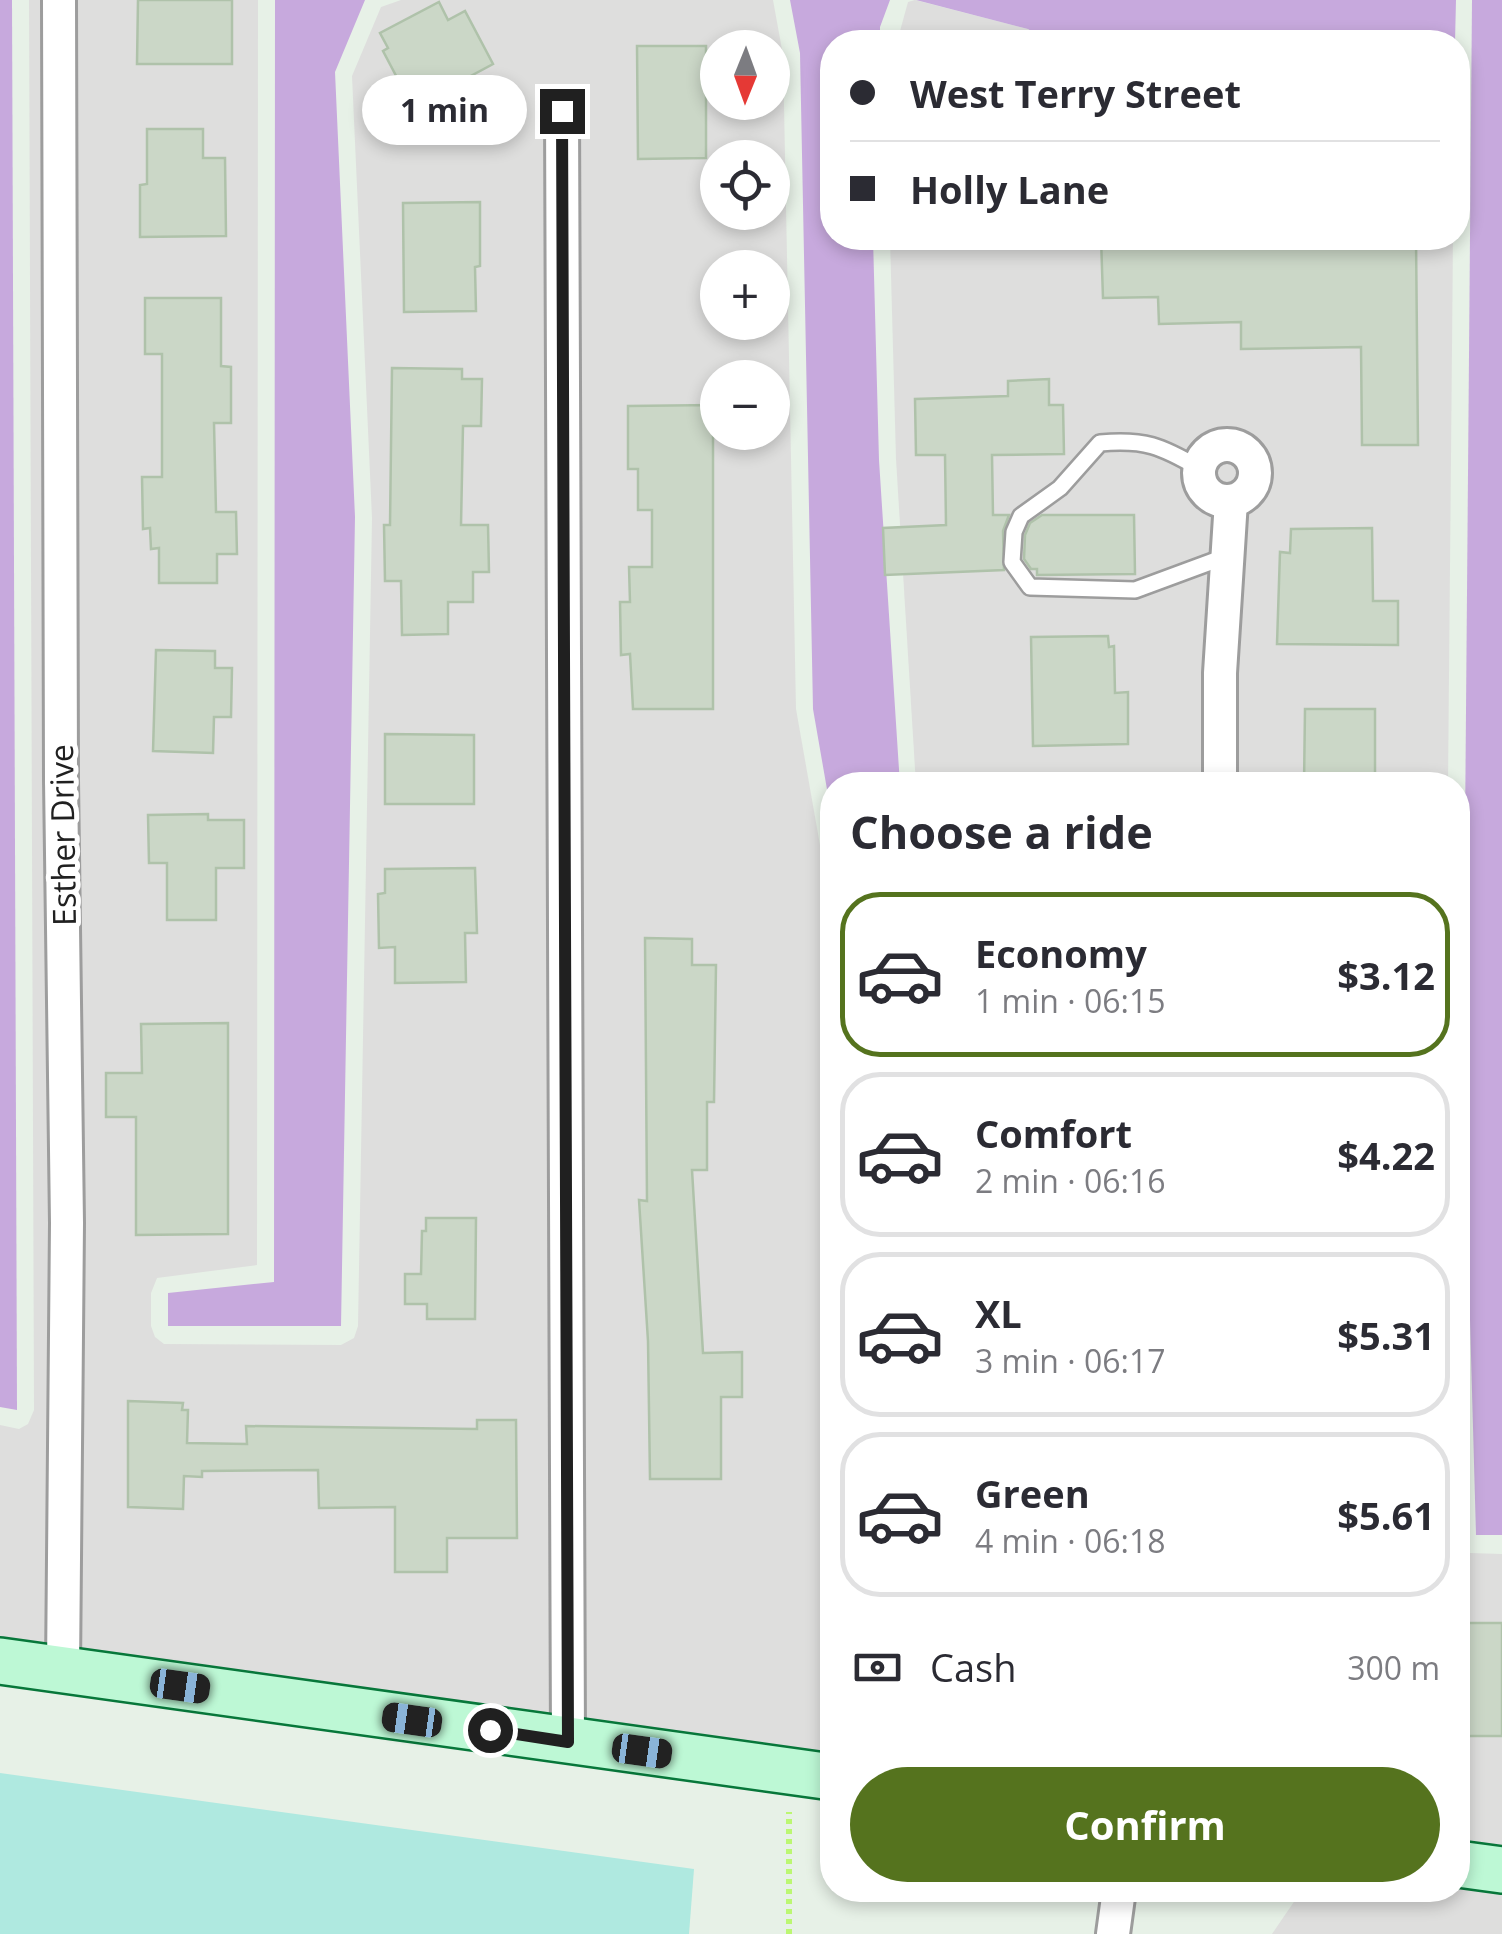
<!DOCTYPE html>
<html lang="en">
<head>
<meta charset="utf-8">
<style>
  :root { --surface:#fff; --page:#f2f2f3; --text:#2b2b33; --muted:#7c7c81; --line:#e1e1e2; --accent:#55731e }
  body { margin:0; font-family:"Open Sans",sans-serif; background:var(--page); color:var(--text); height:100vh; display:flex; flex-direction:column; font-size:38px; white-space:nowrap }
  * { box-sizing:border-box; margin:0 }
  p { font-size:32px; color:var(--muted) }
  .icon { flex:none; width:55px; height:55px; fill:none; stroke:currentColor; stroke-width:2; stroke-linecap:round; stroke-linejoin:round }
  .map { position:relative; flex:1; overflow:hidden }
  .drawer { position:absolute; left:820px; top:772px; width:650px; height:1130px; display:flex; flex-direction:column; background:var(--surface); border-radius:40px; box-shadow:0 5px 15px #0003 }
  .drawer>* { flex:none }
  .top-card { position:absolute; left:820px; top:30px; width:650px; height:220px; border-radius:40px; box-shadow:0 5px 15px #0003; display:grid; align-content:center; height:220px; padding:0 30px; background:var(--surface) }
  .needle { width:65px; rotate:181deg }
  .buttons { position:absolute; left:700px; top:30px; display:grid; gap:20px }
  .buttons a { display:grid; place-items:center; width:90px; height:90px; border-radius:50%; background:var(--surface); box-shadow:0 5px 15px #0003; font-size:50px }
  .end { position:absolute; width:45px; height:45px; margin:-22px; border:12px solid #202020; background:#fff; box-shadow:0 0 0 5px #fff }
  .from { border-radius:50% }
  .bubble { position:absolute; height:70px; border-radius:35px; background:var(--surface); box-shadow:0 5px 15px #0003; font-size:32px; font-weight:700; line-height:70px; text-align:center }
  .car { position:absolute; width:30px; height:60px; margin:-30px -15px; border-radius:12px; box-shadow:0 0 8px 2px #0007; background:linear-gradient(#222 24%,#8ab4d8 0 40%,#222 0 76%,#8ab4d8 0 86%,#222 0) }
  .top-card b { display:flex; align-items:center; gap:35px; height:95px; font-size:38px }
  .top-card b+b { border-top:2px solid var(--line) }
  .top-card i { width:25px; height:25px; background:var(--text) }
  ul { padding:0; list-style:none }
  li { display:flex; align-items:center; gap:30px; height:165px; margin:0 20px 15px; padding:0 10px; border:5px solid var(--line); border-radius:40px }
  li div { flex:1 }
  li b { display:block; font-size:38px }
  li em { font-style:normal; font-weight:700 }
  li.current { border-color:var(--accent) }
  li>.icon { width:90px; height:90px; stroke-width:1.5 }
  h2 { padding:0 30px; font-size:45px; line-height:120px }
  .pay { display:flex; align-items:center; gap:25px; height:110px; padding:0 30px; font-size:38px }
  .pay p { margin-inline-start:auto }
  .primary-button { display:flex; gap:20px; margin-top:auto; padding:20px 30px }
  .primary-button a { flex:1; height:115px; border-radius:60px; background:var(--accent); color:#fff; font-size:40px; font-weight:700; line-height:115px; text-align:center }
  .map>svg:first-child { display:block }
  .residential { fill:#dededd; fill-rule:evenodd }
  .grass { fill:#afe9e0 }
  .water { fill:#c7a9dd }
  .building { fill:#cbd7c7; stroke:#afc2aa; stroke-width:2.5 }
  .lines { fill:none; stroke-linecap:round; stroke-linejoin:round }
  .lane-casing { stroke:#9d9d9d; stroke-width:20 }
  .street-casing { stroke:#9d9d9d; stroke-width:38 }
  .secondary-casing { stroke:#07773a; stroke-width:50 }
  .path { stroke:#bcf772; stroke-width:6; stroke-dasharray:5 5; stroke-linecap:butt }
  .lane { stroke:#fff; stroke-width:15 }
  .street { stroke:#fff; stroke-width:32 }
  .secondary { stroke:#bdf8d5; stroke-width:45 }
  .route { stroke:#202020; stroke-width:12 }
  .labels { text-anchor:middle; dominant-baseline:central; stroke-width:10; stroke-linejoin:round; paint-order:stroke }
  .street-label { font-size:32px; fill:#202020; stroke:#fff }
</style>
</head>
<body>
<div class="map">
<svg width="1502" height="1934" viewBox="0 0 1502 1934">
  <rect width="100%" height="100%" fill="#e7f1e7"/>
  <g class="residential">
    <path d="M29,0H258L257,1265L157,1278L151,1293V1326L155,1337L164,1344L341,1345L354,1338L358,1326L372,518L352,76L381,7L401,0H773L783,55L796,709L832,913V1756L0,1639V1425L19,1429L28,1424L34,1410ZM718,48H772V102H718ZM718,158H772V212H718ZM718,268H772V322H718ZM718,378H772V432H718Z"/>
    <path d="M915,0L1028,29L1047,42H897L908,2Z"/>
    <path d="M890,238H1453L1448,785H916L896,459Z"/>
    <path d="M1458,1482L1462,1546L1470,1553L1502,1554V1847L1458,1841Z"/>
    <path d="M1458,1886L1502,1892V1934H1272L1302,1890H1458Z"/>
  </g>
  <path class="grass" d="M0,1773L694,1869L689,1934H0Z"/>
  <g class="water">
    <path d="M0,0H12L17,1410L0,1407Z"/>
    <path d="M275,0H365L335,72L355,517L341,1326H168V1293L274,1282Z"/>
    <path d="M790,0H890L880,27V42H832V238H873L879,460L900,785H832V818L813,709L800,53Z"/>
    <path d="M916,0H1456L1455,42H1047L1028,29Z"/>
    <path d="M1472,0H1502V1535H1476L1463,1068Z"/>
  </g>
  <g class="building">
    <path d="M138,0H232V64H137Z"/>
    <path d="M439,2L448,20L465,11L493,64L454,85L467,110L406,141L384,99L403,89L383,51L388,48L380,33Z"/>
    <path d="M637,46H706V158L638,159Z"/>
    <path d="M147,129H203V158H225L226,236L140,237V185L147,184Z"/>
    <path d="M480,202V266L475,267L476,311L404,312L403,203Z"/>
    <path d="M1101,238H1416L1418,445H1362L1361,347L1241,349V322L1159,324L1158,297L1103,298Z"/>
    <path d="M145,298H221V366L231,367V423H214L216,512H236L237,554H217V583H159V548L151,549L150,528L143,529L142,477H162V354H145Z"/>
    <path d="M392,368L462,369V379H482L481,426H463L461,525H488L489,572H473V602H448V634L402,635L401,581H385L384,525H390Z"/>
    <path d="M1049,379V405H1063L1064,454L992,455L993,515H1009L1003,531L1004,570L885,575L883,528L946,525L945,455H916L915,399L1008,396V381Z"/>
    <path d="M713,405V709H633L630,654L621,655L620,602H630L629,567H652V510H638V469H628V406Z"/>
    <path d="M1042,515H1134L1135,574L1037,575V569H1031L1024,559L1025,535L1030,523Z"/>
    <path d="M1372,528L1373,601H1398V645L1277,644L1280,552L1290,553L1291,529Z"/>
    <path d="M1108,636L1109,647L1114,646L1115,693L1128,692V744L1033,746L1031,637Z"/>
    <path d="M156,650L215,651V668H232L231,717H214L213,753L153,751Z"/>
    <path d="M1305,709H1375V785H1304Z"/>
    <path d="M385,734L474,735V804H385Z"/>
    <path d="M208,814V820H244V868H216V920H167V863H149L148,815Z"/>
    <path d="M475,868L477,933H465L466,982L395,983V947L379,948L378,894L385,893V869Z"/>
    <path d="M645,938L692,939V965H716L714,1102H707V1170H692L703,1353L742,1352V1397H721V1479H650L648,1341L639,1200L647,1201Z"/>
    <path d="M228,1023V1234L136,1235V1117H106V1073H142L141,1024Z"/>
    <path d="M426,1218H476L475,1319H427V1304H405V1274H421L422,1231H426Z"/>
    <path d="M128,1401L183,1403L182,1410H188L187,1443L247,1444L246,1426L477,1429V1420H516L517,1538H447V1572H395V1507L319,1508L318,1470L202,1471V1477L184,1476L183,1509L128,1507Z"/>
    <rect x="1464" y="1623" width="38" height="113"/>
  </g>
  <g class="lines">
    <defs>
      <path id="lane" d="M1199,468C1161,446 1145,439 1100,443L1060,488L1021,516L1014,532L1012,562L1030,587L1135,590L1227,556"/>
      <g id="street">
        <path d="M59,0L61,780L67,1223L63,1670"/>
        <path d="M562,111L568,1742"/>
        <circle cx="1227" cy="473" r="28"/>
        <path d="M1220,785V673L1231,501"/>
        <path d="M1113,1934L1119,1890"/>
      </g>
      <g id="secondary">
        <path d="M0,1661L832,1777"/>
        <path d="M1458,1864L1502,1870"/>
      </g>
    </defs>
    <use href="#lane" class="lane-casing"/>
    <use href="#street" class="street-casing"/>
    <use href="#secondary" class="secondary-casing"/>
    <path class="path" d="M789,1934V1812"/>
    <use href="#lane" class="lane"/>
    <use href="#street" class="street"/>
    <use href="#secondary" class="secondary"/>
  </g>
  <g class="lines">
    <path class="route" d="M490,1730L568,1742L562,111"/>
  </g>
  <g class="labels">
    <g class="street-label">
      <text transform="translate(62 835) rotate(-91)">Esther Drive</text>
    </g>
  </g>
</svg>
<div class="buttons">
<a><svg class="needle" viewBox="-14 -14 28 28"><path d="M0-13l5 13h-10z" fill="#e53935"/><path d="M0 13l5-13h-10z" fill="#7c7c81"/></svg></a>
<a><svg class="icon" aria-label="locate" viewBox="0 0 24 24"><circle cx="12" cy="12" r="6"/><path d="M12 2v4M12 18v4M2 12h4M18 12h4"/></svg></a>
<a>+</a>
<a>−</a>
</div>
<i class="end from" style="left:490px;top:1730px"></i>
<i class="end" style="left:562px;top:111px"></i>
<div class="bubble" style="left:362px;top:75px;width:165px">1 min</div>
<i class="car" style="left:180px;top:1686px;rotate:98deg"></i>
<i class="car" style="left:412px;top:1720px;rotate:278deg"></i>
<i class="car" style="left:642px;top:1751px;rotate:98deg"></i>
<div class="top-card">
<b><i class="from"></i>West Terry Street</b>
<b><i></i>Holly Lane</b>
</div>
<section class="drawer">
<h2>Choose a ride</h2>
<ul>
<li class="current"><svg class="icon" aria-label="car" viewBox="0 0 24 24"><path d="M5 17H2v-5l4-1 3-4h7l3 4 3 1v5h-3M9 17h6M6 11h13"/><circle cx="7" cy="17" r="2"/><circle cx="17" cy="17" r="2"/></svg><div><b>Economy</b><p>1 min · 06:15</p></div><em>$3.12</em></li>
<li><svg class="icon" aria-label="car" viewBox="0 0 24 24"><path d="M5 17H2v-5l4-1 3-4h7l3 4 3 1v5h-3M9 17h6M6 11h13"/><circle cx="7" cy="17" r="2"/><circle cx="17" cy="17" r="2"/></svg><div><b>Comfort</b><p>2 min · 06:16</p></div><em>$4.22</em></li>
<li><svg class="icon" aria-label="car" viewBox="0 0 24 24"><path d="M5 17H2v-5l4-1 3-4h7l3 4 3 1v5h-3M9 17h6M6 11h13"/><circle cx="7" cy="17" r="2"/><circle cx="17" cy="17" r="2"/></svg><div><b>XL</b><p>3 min · 06:17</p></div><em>$5.31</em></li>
<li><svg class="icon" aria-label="car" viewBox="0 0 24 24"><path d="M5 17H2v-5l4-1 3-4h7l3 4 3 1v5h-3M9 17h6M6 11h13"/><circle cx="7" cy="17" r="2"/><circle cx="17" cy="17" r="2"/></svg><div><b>Green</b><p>4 min · 06:18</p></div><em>$5.61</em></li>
</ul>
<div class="pay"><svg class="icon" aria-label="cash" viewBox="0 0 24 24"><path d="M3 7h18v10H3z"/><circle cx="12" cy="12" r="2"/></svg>Cash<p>300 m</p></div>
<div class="primary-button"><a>Confirm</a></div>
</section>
</div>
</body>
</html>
